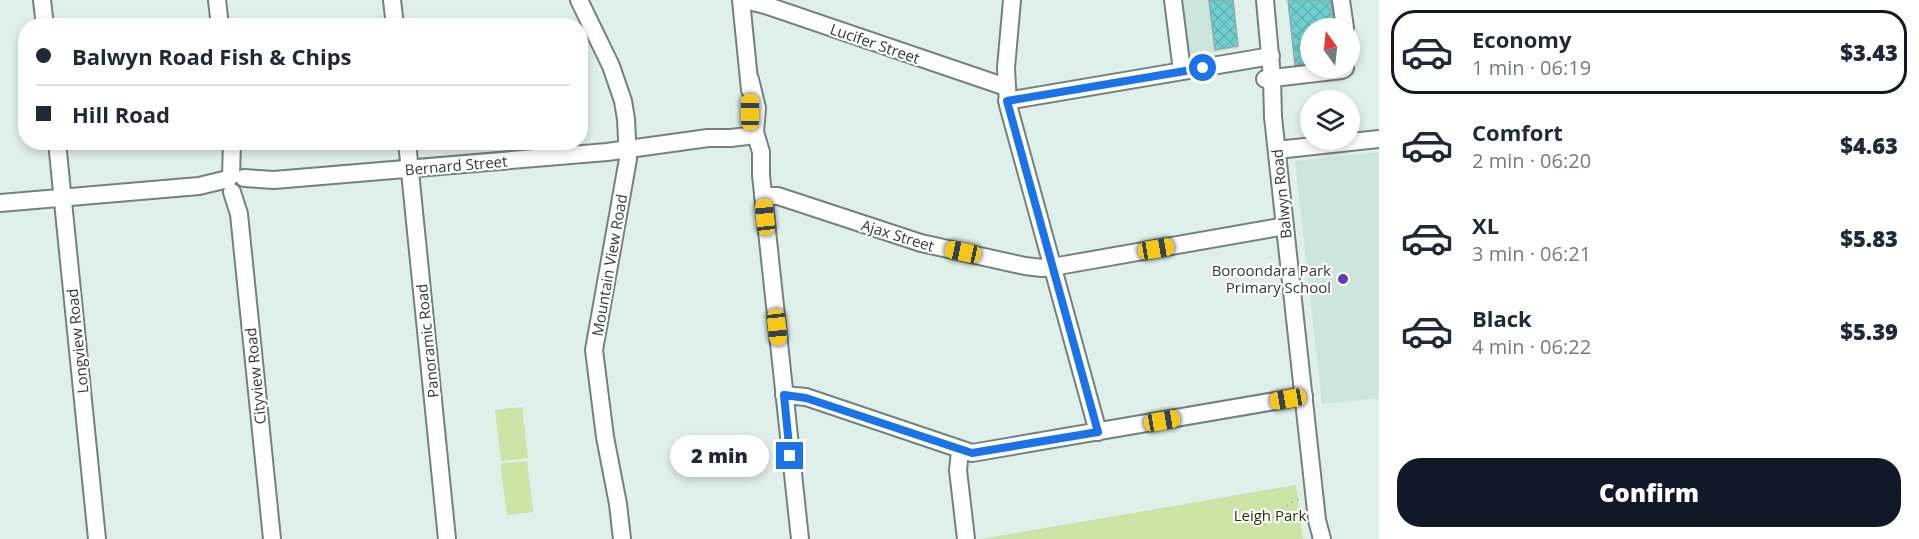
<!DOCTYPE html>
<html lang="en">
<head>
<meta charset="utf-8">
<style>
  :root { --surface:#fff; --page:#f6f6f7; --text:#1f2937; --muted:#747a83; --line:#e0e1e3; --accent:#111827 }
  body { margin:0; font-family:"Open Sans",sans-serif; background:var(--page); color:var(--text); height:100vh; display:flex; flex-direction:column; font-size:22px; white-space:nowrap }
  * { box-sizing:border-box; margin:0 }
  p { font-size:20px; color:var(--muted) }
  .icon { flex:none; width:33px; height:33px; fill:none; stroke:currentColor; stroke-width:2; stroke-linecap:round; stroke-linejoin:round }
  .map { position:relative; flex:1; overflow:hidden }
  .panel { display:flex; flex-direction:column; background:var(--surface); width:540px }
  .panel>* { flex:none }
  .top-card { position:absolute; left:18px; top:18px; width:570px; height:132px; border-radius:24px; box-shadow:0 3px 9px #0003; display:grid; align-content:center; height:132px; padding:0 18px; background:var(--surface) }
  .needle { width:39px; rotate:345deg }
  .buttons { position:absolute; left:1300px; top:18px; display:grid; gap:12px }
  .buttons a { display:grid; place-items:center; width:60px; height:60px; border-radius:50%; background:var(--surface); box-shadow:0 3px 9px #0003; font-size:30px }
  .end { position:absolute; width:27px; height:27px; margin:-14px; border:8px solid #1a73e8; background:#fff; box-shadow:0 0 0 3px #fff }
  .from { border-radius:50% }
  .bubble { position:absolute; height:42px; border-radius:21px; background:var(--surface); box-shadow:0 3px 9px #0003; font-size:20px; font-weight:800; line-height:42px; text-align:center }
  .car { position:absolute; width:18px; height:36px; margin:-18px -9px; border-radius:8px; box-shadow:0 0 4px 2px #0007; background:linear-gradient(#f5c518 24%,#345 0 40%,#f5c518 0 76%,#345 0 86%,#f5c518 0) }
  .top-card b { display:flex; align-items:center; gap:21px; height:57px; font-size:22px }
  .top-card b+b { border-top:2px solid var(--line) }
  .top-card i { width:15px; height:15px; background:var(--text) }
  ul { padding:10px 0 0; list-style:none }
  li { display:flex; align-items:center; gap:18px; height:84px; margin:0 12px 9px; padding:0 6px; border:3px solid transparent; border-radius:24px }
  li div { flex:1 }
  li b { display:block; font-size:22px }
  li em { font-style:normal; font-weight:800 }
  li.selected { border-color:var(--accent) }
  li>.icon { width:54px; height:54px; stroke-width:1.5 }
  .button { display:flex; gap:12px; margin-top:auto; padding:12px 18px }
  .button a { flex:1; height:69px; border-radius:24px; background:var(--accent); color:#fff; font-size:24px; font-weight:800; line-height:69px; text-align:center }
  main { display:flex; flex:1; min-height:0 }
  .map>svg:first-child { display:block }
  .built { fill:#cde6dd }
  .park { fill:#cce4a6 }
  .building { fill:url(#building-cross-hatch); stroke:#96a7a7; stroke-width:1.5 }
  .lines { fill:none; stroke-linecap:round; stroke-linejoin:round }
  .minor-casing { stroke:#74827d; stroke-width:20 }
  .path { stroke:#aab7b3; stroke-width:2; stroke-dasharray:1.5 4.5; stroke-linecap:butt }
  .minor { stroke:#fff; stroke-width:16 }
  .route { stroke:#1a73e8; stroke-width:8 }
  .poi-dot { fill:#613bb3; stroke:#fff; stroke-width:2 }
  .labels { text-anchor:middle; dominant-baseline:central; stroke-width:4.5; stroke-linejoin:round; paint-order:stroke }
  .street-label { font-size:15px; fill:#323937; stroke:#fff }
  .poi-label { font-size:15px; fill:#323937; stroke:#fff; text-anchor:end }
  .park-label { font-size:15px; fill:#263504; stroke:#fff }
</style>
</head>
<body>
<main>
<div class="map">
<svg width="1379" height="539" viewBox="0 0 1379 539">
  <defs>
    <pattern id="building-cross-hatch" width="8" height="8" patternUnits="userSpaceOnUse" patternTransform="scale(1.5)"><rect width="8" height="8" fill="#70cfd0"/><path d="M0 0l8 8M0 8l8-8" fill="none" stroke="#61b2b3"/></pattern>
  </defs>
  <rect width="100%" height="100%" fill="#dfefea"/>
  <g class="built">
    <path d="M1170,0H1233L1238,48L1177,60Z"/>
    <path d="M1379,152V398L1322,404L1295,161Z"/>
  </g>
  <g class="park">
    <path d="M522,407L528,458L501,461L495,410Z"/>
    <path d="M527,461L533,512L507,515L500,464Z"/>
    <path d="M1296,485L1303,539H981Z"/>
  </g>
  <g class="building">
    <path d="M1209,0H1233L1238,46L1215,50Z"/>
    <path d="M1288,0H1331L1333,20L1320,22V23L1316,24V28H1311V63L1295,65Z"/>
  </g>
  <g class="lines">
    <defs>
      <g id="minor">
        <path d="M42,0L45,26"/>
        <path d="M217,0L220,26"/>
        <path d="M392,0L395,26"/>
        <path d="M579,0L611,66L623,101L626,119L628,159L594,350L605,437L618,504L622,539"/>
        <path d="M741,0L750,90"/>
        <path d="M745,0L765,5L1006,87"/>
        <path d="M1012,0L1006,68L1008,105L1098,432"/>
        <path d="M1173,0L1182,71"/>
        <path d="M1265,0L1272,78L1273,117L1317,520L1322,539"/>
        <path d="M1341,0L1345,28"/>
        <path d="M750,79L757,108L755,132L761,152V175L800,539"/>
        <path d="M1265,79L1342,70L1345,68"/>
        <path d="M1007,101L1271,56"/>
        <path d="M57,142L97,539"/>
        <path d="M407,142L447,539"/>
        <path d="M1277,150L1379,139"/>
        <path d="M231,176L232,142"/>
        <path d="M244,178L274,180L607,152L708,138H731L747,136L755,132"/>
        <path d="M232,192L239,214L272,539"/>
        <path d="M763,196H778L921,243L1025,266L1042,268L1058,266L1285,226"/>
        <path d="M0,203L199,186L228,179"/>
        <path d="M784,395L806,397L972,453L1304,396"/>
        <path d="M960,451L958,470L966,539"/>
      </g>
    </defs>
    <use href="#minor" class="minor-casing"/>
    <path class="path" d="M1249,515L1256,522L1262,525C1277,519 1283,503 1300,499"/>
    <use href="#minor" class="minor"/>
  </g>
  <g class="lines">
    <path class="route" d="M790,456L784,395L806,398L972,453L1098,432L1007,101L1203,68"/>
  </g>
  <circle class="poi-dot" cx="1343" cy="279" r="6"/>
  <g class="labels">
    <g class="street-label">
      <text transform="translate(875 43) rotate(19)">Lucifer Street</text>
      <text transform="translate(456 165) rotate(-5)">Bernard Street</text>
      <text transform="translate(1281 194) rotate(-96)">Balwyn Road</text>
      <text transform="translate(898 235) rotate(17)">Ajax Street</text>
      <text transform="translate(609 265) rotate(-80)">Mountain View Road</text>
      <text transform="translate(77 341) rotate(-96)">Longview Road</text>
      <text transform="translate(427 341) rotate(-96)">Panoramic Road</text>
      <text transform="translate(255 376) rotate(-96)">Cityview Road</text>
    </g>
    <g class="poi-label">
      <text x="1331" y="270">Boroondara Park<tspan x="1331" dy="17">Primary School</tspan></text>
    </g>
    <g class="park-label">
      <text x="1270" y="515">Leigh Park</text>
    </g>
  </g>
</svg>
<div class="buttons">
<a><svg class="needle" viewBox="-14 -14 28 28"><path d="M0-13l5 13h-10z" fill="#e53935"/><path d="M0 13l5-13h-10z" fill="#747a83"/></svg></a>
<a><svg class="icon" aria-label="layers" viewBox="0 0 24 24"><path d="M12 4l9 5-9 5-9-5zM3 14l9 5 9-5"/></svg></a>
</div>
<i class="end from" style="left:1203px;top:68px"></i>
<i class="end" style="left:790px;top:456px"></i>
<div class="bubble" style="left:670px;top:435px;width:99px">2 min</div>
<i class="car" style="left:750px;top:112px;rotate:0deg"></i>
<i class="car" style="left:765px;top:217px;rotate:354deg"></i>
<i class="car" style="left:1156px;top:249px;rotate:80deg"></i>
<i class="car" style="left:963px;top:252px;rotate:282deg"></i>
<i class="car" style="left:777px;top:327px;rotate:174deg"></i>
<i class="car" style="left:1288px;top:399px;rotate:260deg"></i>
<i class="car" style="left:1162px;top:421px;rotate:80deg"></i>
<div class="top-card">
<b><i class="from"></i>Balwyn Road Fish &amp; Chips</b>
<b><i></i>Hill Road</b>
</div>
</div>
<section class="panel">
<ul>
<li class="selected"><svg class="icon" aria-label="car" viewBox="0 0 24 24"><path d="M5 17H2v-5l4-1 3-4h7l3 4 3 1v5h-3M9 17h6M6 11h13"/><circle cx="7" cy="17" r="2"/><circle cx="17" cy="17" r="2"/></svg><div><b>Economy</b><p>1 min · 06:19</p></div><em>$3.43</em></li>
<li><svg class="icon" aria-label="car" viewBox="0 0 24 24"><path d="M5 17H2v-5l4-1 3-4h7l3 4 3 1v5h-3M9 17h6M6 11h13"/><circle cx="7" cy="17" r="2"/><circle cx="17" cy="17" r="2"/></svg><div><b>Comfort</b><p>2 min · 06:20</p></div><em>$4.63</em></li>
<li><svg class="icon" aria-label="car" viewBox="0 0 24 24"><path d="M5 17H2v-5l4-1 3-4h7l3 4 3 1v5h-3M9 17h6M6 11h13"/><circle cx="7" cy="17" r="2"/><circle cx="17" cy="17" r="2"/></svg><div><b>XL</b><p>3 min · 06:21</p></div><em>$5.83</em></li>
<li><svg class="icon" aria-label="car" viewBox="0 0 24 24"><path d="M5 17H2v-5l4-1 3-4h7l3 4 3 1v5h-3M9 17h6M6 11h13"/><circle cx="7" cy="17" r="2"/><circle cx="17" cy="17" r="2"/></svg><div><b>Black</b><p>4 min · 06:22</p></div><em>$5.39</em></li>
</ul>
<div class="button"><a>Confirm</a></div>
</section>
</main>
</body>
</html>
